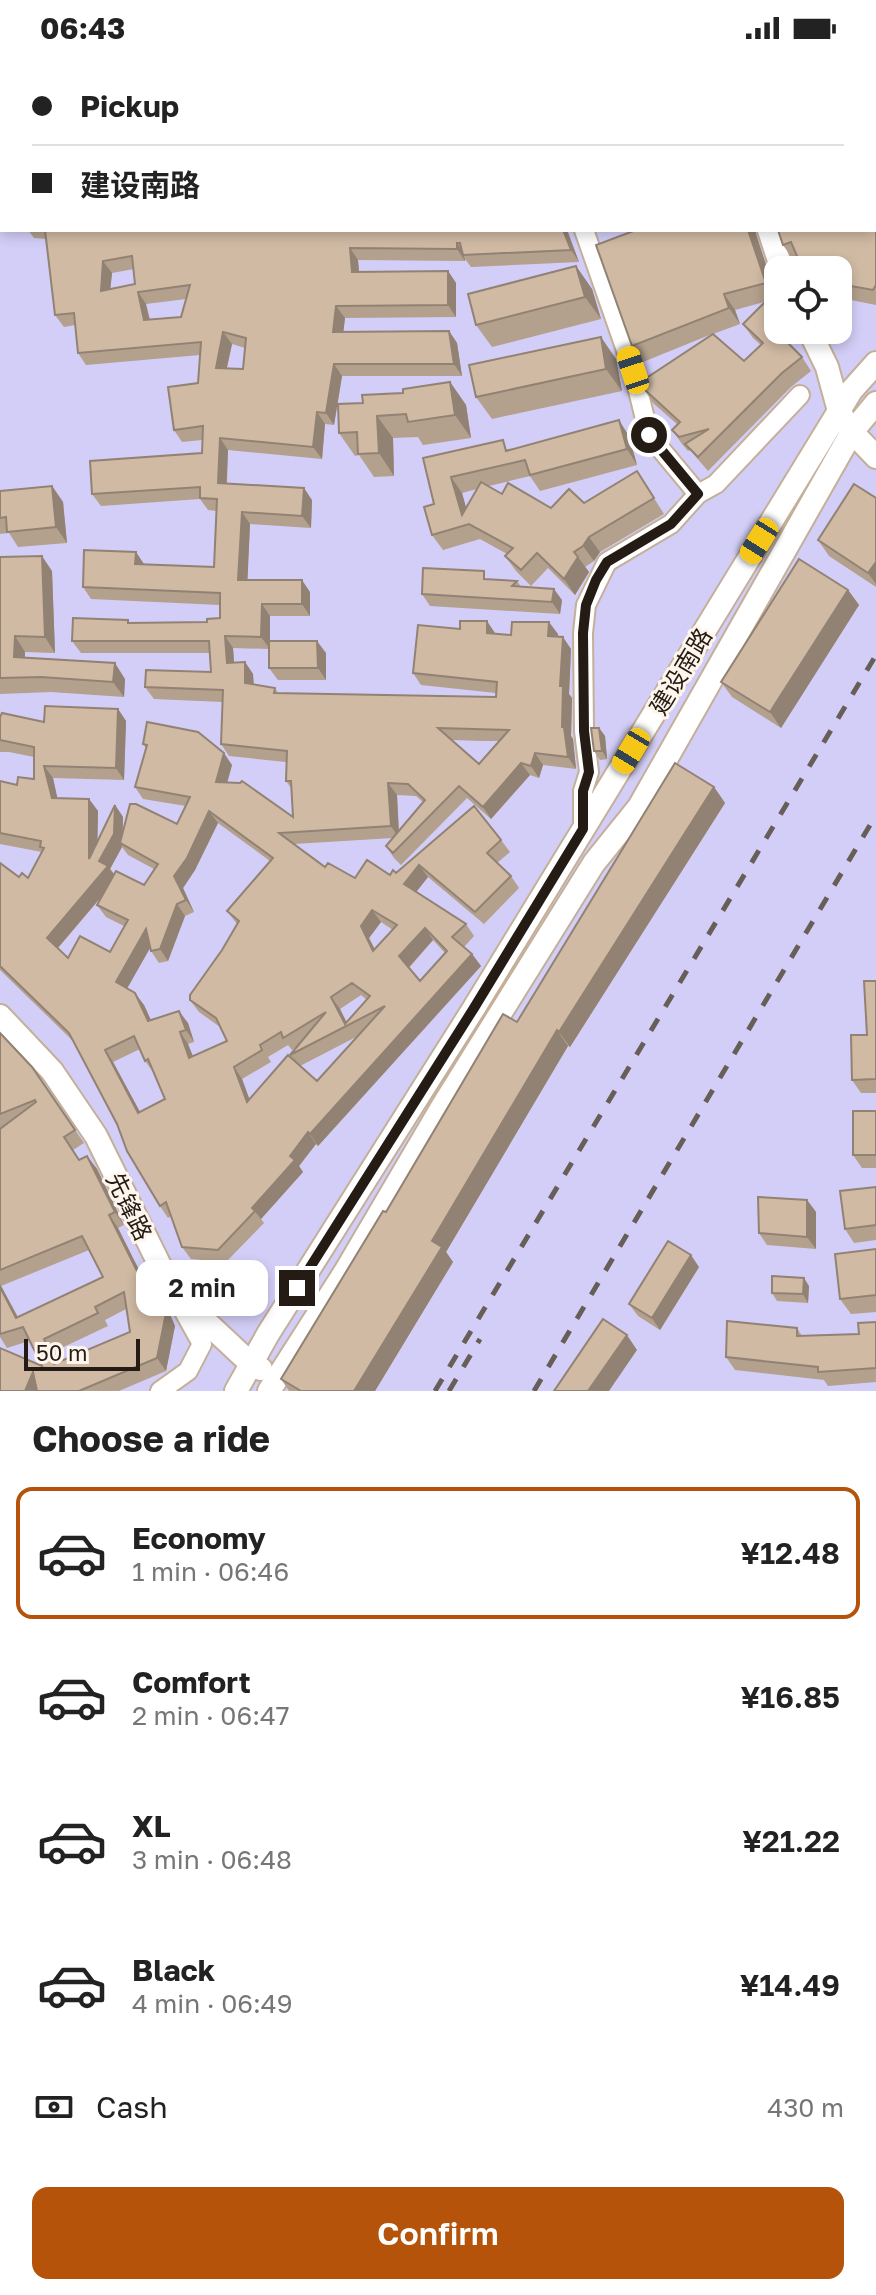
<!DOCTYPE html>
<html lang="en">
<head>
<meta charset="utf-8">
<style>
  :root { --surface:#fff; --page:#f6f6f6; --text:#222; --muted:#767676; --line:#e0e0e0; --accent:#b45309 }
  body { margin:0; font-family:"Golos Text","Noto Sans SC",sans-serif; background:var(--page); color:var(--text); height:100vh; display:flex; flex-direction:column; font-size:30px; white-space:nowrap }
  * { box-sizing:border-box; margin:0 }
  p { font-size:26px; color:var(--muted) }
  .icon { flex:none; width:44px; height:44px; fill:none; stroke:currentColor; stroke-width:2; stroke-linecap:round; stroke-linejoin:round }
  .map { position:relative; height:1335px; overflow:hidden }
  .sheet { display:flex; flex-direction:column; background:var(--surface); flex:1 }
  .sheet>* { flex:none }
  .top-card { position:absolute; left:0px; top:0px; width:876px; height:176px; box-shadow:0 4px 12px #0003; display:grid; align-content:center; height:176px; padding:0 32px; background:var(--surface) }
  .controls { position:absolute; left:764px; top:200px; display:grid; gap:16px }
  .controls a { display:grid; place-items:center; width:88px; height:88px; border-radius:16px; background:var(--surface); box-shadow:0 4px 12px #0003; font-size:40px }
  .scale { position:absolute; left:24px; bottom:20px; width:116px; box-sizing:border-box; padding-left:8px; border:4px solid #241c14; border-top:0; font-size:22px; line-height:28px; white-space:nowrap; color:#241c14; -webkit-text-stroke:6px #fef5ec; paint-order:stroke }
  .end { position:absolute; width:36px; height:36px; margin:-18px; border:10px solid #241c14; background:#fff; box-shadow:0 0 0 4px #fff }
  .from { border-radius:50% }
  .bubble { position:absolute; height:56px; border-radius:16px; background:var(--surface); box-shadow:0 4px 12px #0003; font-size:26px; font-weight:600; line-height:56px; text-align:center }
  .car { position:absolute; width:24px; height:48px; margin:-24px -12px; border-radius:10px; box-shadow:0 0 6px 2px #0007; background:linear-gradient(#f5c518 24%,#345 0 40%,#f5c518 0 76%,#345 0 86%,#f5c518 0) }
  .top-card b { display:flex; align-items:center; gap:28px; height:76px; font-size:30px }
  .top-card b+b { border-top:2px solid var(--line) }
  .top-card i { width:20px; height:20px; background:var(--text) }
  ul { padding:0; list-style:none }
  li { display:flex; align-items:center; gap:24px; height:132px; margin:0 16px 12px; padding:0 16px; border:4px solid transparent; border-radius:16px }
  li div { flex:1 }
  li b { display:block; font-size:30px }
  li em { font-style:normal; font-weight:600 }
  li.on { border-color:var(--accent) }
  li>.icon { width:72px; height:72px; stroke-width:1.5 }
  h2 { padding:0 32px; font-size:36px; line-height:96px }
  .pay { display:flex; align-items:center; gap:20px; height:88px; padding:0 32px; font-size:30px }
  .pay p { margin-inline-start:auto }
  .primary-button { display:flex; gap:16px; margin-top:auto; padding:16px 32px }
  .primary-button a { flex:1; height:92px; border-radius:16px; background:var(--accent); color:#fff; font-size:32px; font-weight:600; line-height:92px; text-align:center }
  .status { display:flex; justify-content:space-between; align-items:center; height:56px; padding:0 40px; background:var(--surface); direction:ltr }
  .status svg { height:22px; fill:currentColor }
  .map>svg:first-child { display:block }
  .green { fill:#d3cef7; fill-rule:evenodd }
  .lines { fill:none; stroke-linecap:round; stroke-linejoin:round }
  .minor-casing { stroke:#c4af98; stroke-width:22 }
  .major-casing { stroke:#c4af98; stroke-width:26 }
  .minor { stroke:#fff; stroke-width:18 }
  .major { stroke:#fff; stroke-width:22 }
  .rail { stroke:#675f57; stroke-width:5; stroke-dasharray:14 14; stroke-linecap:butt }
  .wall { fill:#b3a08d; fill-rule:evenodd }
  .shaded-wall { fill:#928273 }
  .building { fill:#d0baa4; stroke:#928273; stroke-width:2; fill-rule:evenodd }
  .route { stroke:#241c14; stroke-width:10 }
  .labels { text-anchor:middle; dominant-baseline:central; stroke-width:6; stroke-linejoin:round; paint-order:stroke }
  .street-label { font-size:24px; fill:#241c14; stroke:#fef5ec }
</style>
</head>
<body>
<div class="status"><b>06:43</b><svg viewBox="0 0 49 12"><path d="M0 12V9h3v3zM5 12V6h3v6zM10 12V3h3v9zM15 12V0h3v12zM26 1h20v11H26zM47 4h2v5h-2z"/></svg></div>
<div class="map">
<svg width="876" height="1335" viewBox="0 0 876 1335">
  <rect width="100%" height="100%" fill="#fef5ec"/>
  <path class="green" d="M0,0H876V1335H0ZM2,2H874V174H2ZM778,214H838V274H778Z"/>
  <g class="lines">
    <defs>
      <g id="minor">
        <path d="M194,2V0"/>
        <path d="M0,151L2,150"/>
        <path d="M584,174L633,314L649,379L698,438L716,428L800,339"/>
        <path d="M583,773V735L589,716L584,675L583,577L586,549L607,506L671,468L698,438"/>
        <path d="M160,1335L188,1315L202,1288L177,1243"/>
      </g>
      <g id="major">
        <path d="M715,0L716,2"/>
        <path d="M769,174L782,214"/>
        <path d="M809,274L827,311L839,355L852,376L876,401"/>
        <path d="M0,960L52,1015L96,1080L172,1234L250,1307L261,1313"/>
        <path d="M236,1335L268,1278L474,952L839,355L851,335L876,307"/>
        <path d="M269,1335L345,1216L442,1051L594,807L639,751L852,376L876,347"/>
      </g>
    </defs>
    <use href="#minor" class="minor-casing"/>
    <use href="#major" class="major-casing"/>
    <use href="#minor" class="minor"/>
    <use href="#major" class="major"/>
    <g class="rail">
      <path d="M435,1335L876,599"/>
      <path d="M449,1335L480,1283"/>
      <path d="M534,1335L873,764"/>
    </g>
  </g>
  <g class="wall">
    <path d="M65,0H182L183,2H71Z"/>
    <path d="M211,0H698L692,2H205Z"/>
    <path d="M876,0V249L851,244L838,250V214L798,203L794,205L783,189L778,174H874V2Z"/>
    <rect x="0" y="77" width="2" height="28"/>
    <path d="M28,174H567L579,206L471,211L465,203V205L358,204L359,216L448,215L456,227V261L345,262L343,276L449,275L457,287L462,320H342L334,369L325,368L322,403L228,394L227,428L312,444L311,472L250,468L247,524L310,536V560H270V585L326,597V624H278L269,612V593L233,592L234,607L245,606L253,618L254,628L275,632L278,637L496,641V637L421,629L413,617L495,578H558L557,581L571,593L569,638L572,642L571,680L573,683L576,713L543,709L539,722L530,719L491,763L467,742L401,809L394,802L386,790L393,782L294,788L325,811L355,822L396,817L501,784L510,796L497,807L511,820L519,832L484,868L428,821L416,836L466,868L474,880L464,891L472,898L481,910L318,1090L316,1088L299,1110L303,1116L261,1163L264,1167L226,1206L191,1203L182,1191L171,1160L168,1162L160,1150L73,985L0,914V807L19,821L28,822L42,796L0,788V725L17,729L34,723V701L9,696H0V661L44,666L118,653L126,665L124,724L53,722L57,742L89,743L98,755L97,785L115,749L123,761V776L177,768L186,750L143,743L135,731L146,692L143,688L232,709L227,727L293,761L291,732L286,725V706L229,700L221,688L223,646L154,643L145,631L211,616L210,597H81L72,585L130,567L207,566L220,562V549L91,543L83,531L144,509L214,511L217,455L208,454L200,443L101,450L92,438L202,397V384L182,386L174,374L198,327L200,299L86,309L78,297L75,269L64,271L55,259L47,183L34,182ZM134,213L135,228L110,233L112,217ZM186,243L181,261L150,263L146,248ZM232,288L245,292L243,313L227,312ZM452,684L482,685H499L479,708ZM397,739L416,740L423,746L399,775ZM218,767L270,805L227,855L237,868L222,894L190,944L199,956L220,971L227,985L193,1000L188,988L194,986L188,967L151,965L144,949L127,932L150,892L151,895L159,907L168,905L185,860L194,856L183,832L195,814ZM122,791L128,799L154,813L144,829L114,818L110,813ZM103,839L97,849L106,861L124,870L110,896L68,902L58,892ZM381,866L393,874L375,893L369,882ZM433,884L445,897L420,925L409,912ZM361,939L367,944L346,966L340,953ZM356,981L317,1025L300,1010ZM288,989L292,994L297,990L290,999L292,1003L249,1043L242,1023L271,1006L268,1001ZM140,993L145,1005L154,1017L165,1043L140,1056L113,1006Z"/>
    <path d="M756,178L777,243L765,246L778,258V274H790L793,277L783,283L802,301L811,315L791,331L708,415L690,394L688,395L682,388L672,374L678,369L653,347L644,333L712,278L643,306L632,290ZM764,246L743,268L753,282L761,289L744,305L713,278L740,268L735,254Z"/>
    <path d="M576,210L592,233L601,263L492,291L476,269Z"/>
    <path d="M616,303L622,335L492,363L476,341Z"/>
    <path d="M450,326L466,349L471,382L423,389L418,381L393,382L394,420L374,421L359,399L355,400L339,377L363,347Z"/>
    <path d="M629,380L637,409L540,435L530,420L489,430L502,438L551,452L584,447L637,415L664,458L600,496L594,505L585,511L589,516L575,539L548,512L531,530L516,515L505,500L507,498L480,483L443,494L432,479L434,448L423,402ZM477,433L466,452L462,437Z"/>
    <path d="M52,430L63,446L67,487L18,491L9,477L0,478V435Z"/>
    <path d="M876,442V531L829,500L818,484Z"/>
    <path d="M0,501L52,515L55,597L25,596V602L125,623L124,641L51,636L0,638Z"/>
    <path d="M490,523L517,525L521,531L562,544L560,558L430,550L422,538Z"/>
    <path d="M848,534L859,549L781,672L732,641L721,626Z"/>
    <path d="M599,672L605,680L607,703L600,704L594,695Z"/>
    <path d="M714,731L725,747L570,991L568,990L446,1196L453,1206L375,1335H289L281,1323L386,1156L517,966Z"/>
    <path d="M876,925V1037H861L852,1024L867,979Z"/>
    <path d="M0,977L32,1011L84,1087L73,1094L79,1104L87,1100L97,1113L124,1169L118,1172L150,1236L165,1247L175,1270L166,1315L119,1335H0L42,1310L29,1285L7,1292L0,1281ZM89,1194L103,1221L18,1261L1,1230ZM126,1253L130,1276L57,1307L53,1296L108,1270L105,1264Z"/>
    <path d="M876,1055V1112H862L853,1099Z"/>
    <path d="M876,1131V1184L854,1187L845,1173Z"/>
    <path d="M807,1144L816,1156V1193L767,1189L759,1177Z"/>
    <path d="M876,1193V1256L851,1258L840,1243Z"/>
    <path d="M699,1211L660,1274L638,1260L629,1248Z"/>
    <path d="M809,1230L808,1247L777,1245L772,1237Z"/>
    <path d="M876,1266V1326L828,1330L824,1324L735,1314L726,1301L797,1272L802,1280L859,1278Z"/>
  </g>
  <g class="shaded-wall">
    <path d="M563,174H567L579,206L571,194Z"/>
    <path d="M748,174H756V178L777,243L766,227Z"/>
    <path d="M457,187L465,198L463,199L465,203V205L457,193Z"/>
    <path d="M350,192L358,204L360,228L352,216Z"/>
    <path d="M103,205L112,217L109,247L101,235Z"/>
    <path d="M576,210L592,233L601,263L585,241Z"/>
    <path d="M448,215L456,227V261L448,249Z"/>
    <path d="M138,236L146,248L152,276L144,264Z"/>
    <path d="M724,238L735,254L740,268L729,252Z"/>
    <path d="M336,250L345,262L342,288L333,276Z"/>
    <path d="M449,275L457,287L462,320L454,308Z"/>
    <path d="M223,276L232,288L224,324L216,312Z"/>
    <path d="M601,281L616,303L622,335L606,313Z"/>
    <path d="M334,308L342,320L334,369L326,357Z"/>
    <path d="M450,326L466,349L471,382L455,359Z"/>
    <path d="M317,356L325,368L322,403L313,391Z"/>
    <path d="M377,360L393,382L394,420L379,397Z"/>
    <path d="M619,364L629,380L637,409L627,393Z"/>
    <path d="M220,382L228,394L226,439L218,427Z"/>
    <path d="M451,421L462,437L471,469L462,459Z"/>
    <path d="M52,430L63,446L67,487L56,471Z"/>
    <path d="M304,432L312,444L311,472L302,460Z"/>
    <path d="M242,456L250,468L247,536L238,524Z"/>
    <path d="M589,481L600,496L594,505L583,490Z"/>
    <path d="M136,496L144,508H135Z"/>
    <path d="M42,500L52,515L55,597L45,581Z"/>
    <path d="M578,501L589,516L575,539L564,523Z"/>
    <path d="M876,506V528L868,517Z"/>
    <path d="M302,524L310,536V560L302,548Z"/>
    <path d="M554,533L562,544L560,558L552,546Z"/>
    <path d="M848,534L859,549L781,672L770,656Z"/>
    <path d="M262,548L270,560V593L261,581Z"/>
    <path d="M487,565L495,577H487Z"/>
    <path d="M549,566L558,578L556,592L548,580Z"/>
    <path d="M15,580L25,596L24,617L14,601Z"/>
    <path d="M225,580L233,592L235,619L227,607Z"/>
    <path d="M563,581L571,593L569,638L572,642L571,680L573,683L576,713L568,701L562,671L560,630Z"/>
    <path d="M317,585L326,597V624L318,612Z"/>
    <path d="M245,606L253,618L254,639L245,627Z"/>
    <path d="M115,607L125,623L124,641L113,626Z"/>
    <path d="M118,653L126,665L124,724L116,712Z"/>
    <path d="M599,672L605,680L607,703L602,695Z"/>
    <path d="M224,697L232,709L224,738L216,726Z"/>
    <path d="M535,697L543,709L539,722L531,710Z"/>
    <path d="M521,707L530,719L491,763L483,751Z"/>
    <path d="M44,710L53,722L60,754L52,742Z"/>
    <path d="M388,727L397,739L399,782L391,770Z"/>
    <path d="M714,731L725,747L570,991L559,976Z"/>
    <path d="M89,743L98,755L97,815L89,803Z"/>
    <path d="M115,749L123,761L122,790L120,787L122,791L110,813L117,822L56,894L47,882L99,805Z"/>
    <path d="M209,755L218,767L195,814L183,832L194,856L186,844L174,820Z"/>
    <path d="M419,809L428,821L413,840L404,828Z"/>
    <path d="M177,848L185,860L168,905L160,893Z"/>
    <path d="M372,854L381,866L369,882L381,907L373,895L361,870Z"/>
    <path d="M425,872L433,884L408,912L399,900Z"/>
    <path d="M146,873L154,885L124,938L116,926Z"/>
    <path d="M472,898L481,910L318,1090L310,1078Z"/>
    <path d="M135,937L144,949L157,977L148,965Z"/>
    <path d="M331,941L340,953L348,969L346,970Z"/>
    <path d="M179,955L188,967L194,986L186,974Z"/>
    <path d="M557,974L568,990L446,1196L453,1206L375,1335H354L432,1185Z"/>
    <path d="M180,976L188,988L198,1014L189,1002Z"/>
    <path d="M105,994L113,1006L147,1069L138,1057Z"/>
    <path d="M234,1011L242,1023L255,1058L247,1046Z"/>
    <path d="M308,1076L316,1088L299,1110L303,1116L261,1163L252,1152Z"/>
    <path d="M87,1100L97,1113L124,1169L115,1156Z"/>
    <path d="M807,1144L816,1156V1193L807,1181Z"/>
    <path d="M109,1159L118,1172L157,1250L148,1237Z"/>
    <path d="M691,1199L699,1211L660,1274L652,1262Z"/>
    <path d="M804,1222L809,1230L808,1247L803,1238Z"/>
    <path d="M0,1228L25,1275L16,1262L0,1231Z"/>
    <path d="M156,1234L165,1247L175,1270L166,1315L157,1302Z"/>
    <path d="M627,1279L637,1294L609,1335H588Z"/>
    <path d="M44,1283L53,1296L63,1321L54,1308Z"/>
    <path d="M33,1316L40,1335H25Z"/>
  </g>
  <g class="building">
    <path d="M34,0H52V2H33Z"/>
    <path d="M94,0H179V2H100Z"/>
    <path d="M211,0H651L645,2H205Z"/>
    <path d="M745,0H876V81L874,82V2H746Z"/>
    <path d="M0,77H2V94L0,93Z"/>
    <path d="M874,88L876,92V129L874,128Z"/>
    <path d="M874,144L876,149V229L873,234L840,228L838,229V214H803L791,186L783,189L778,174H874Z"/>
    <path d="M45,174H563L571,194L463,199L460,187H457V193L350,192L352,216L448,215V249L336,250L333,276L449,275L454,308H334L326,357L317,356L313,391L220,382L218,427L304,432L302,460L242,456L238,524H302V548H262L261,581L225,580L227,607L245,606V627L275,632L274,637L496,641L497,626L413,617L418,569L460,573V565H487V577L511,579L512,566H549L548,580L563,581L560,630H563L562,671H564L568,701L535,697L531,710L521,707L483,751L459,730L393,797L386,790L425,744L408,728L388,727L391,770L279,777L325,811L328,807L355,822L367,804L390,819L393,814L396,817L474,750L501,784L487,797L511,820L475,856L419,809L404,828L466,868L452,881L472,898L310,1078L308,1076L290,1100L295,1104L252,1152L255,1155L218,1194L182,1191L166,1146L160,1150L127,1095L117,1068L69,977L0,910V807L19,821L22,817L28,822L44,792L40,791L41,785L0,777V725L17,729L18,721L34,723V691L0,684V661L2,657L44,666L45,650L118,653L116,712L44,710L52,742L89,743V803L115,749L114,778L99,805L108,810L47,882L68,902L80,880L110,896L128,864L97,849L116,815L144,829L158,808L120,787L130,748H136L177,768L190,741L135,731L147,689L143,688L147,666L198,676L224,697L216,726L240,727L242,725L293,761L291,725H286L287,695L221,688L223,634L145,631L146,614L211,616L209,585H72L73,562L128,564V567L207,566V563L220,562V537L83,531L84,494L136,496L135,508L214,511L217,443L200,442V431L92,438L90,405L202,397L203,370L174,374L168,331L198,327L201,286L78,297L74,257L55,259ZM132,200L135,228L101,235L103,205ZM190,229L181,261L144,264L138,236ZM223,276L246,282L243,313L216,312ZM438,672L509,674L479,708ZM209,755L273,802L227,855L239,865L222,894L190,939V944L216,962L227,985L189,1002L180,976L186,974L179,955L148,965L135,937L116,926L146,873L151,895L160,893L177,848L186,844L174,820L187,802ZM372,854L397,869L373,895L361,870ZM425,872L447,895L420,925L399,900ZM352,927L370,940L345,968L331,941ZM385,950L317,1025L288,999L247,1046L234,1011L262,994L260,989L281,976L283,982L326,956L290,999ZM134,980L145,1005L148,1003L165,1043L138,1057L105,994Z"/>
    <path d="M636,174H748L766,227L724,238L729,252L632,290L596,189Z"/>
    <path d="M576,210L585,241L476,269L468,238Z"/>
    <path d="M765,246L778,258V266L771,270L802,301L782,317L698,401L685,388L709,373L679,381L672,374L680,366L644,333L642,325L713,278L744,305L763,287L743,268Z"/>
    <path d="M601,281L606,313L476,341L469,309Z"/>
    <path d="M450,326L455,359L408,366L406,358L377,360L379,397L358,398L357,376L339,377L338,348L363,347L362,339L403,337V333Z"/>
    <path d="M619,364L627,393L530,419L525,404L451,421L462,459L481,426L502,438L508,427L551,452L569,433L584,447L637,415L654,442L589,481L583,490L574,496L578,501L564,523L537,497L521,514L505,500L513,492L469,468L432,479L424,451L434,448L423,402L503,384L506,395Z"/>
    <path d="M854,428L876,442V506L868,517L818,484Z"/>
    <path d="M52,430L56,471L7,476L6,461L0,462V435Z"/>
    <path d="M42,500L45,581L15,580L14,601L115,607L113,626L41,621L0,622V501Z"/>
    <path d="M799,503L848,534L770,656L721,626Z"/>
    <path d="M423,512L484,515V523L517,525L512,530L554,533L552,546L422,538Z"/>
    <path d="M269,585H317L318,612H269Z"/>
    <path d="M591,672H599L602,695H594Z"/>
    <path d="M675,707L714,731L559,976L557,974L432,1185L442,1191L354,1335H301L281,1323L383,1155L386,1156L503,958L517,966Z"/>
    <path d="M864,925H876V1023L852,1024L851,979H867Z"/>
    <path d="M0,977L32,1011L75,1074L64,1081L79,1104L87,1100L115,1156L109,1159L148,1237L156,1234L166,1257L157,1302L79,1335H37L33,1316L25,1335H0V1292L42,1310L23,1271L0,1278V1231L16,1262L103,1221L82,1180L0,1214V1073L36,1046L35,1044L0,1058ZM124,1236L130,1276L54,1308L44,1283L98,1257L95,1251Z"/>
    <rect x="853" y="1055" width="23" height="44"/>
    <path d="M876,1131V1169L845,1173L840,1135Z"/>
    <path d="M758,1141L807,1144V1181L759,1177Z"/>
    <path d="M668,1185L691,1199L652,1262L629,1248Z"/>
    <path d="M876,1193V1239L840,1243L835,1198Z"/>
    <path d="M772,1220L804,1222L803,1238L772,1237Z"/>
    <path d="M603,1263L627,1279L588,1335H554Z"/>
    <path d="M727,1265L797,1272V1280L859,1278L858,1267L876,1266V1312L818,1316V1311L726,1301Z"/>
  </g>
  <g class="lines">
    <path class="route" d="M297,1232L474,952L583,773V735L589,716L584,675L583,577L586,549L596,524L607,506L671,468L698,438L649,379"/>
  </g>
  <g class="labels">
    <g class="street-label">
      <text transform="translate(680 615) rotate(-59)">建设南路</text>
      <text transform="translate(130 1150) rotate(64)">先锋路</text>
    </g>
  </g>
</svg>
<div class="controls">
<a><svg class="icon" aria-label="locate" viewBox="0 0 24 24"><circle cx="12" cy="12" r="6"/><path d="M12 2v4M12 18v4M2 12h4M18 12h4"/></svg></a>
</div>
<div class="scale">50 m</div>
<i class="end from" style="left:649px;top:379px"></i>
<i class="end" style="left:297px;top:1232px"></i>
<div class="bubble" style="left:136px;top:1204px;width:132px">2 min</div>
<i class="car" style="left:633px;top:314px;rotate:342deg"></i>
<i class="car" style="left:759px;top:485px;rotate:212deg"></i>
<i class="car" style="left:631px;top:695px;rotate:211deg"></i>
<div class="top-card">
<b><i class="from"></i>Pickup</b>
<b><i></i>建设南路</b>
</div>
</div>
<section class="sheet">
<h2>Choose a ride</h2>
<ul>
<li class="on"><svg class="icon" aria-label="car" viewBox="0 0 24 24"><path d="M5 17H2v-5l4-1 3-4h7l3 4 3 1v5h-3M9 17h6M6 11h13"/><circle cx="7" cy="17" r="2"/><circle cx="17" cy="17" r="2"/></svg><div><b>Economy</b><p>1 min · 06:46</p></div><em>¥12.48</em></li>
<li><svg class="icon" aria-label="car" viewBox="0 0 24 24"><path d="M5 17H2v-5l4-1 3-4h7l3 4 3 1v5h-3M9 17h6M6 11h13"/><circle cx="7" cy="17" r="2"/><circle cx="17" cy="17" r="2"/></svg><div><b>Comfort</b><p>2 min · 06:47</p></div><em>¥16.85</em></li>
<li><svg class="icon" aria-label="car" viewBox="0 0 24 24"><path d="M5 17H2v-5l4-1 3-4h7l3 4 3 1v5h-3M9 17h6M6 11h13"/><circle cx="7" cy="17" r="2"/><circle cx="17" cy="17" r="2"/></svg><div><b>XL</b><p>3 min · 06:48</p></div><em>¥21.22</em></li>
<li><svg class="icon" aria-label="car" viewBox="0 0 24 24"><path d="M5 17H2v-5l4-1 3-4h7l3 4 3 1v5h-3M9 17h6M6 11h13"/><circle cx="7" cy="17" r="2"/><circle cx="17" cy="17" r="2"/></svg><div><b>Black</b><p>4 min · 06:49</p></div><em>¥14.49</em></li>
</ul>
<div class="pay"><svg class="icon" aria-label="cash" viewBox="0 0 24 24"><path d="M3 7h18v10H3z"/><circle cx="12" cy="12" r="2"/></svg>Cash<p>430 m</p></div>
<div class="primary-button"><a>Confirm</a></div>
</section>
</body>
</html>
